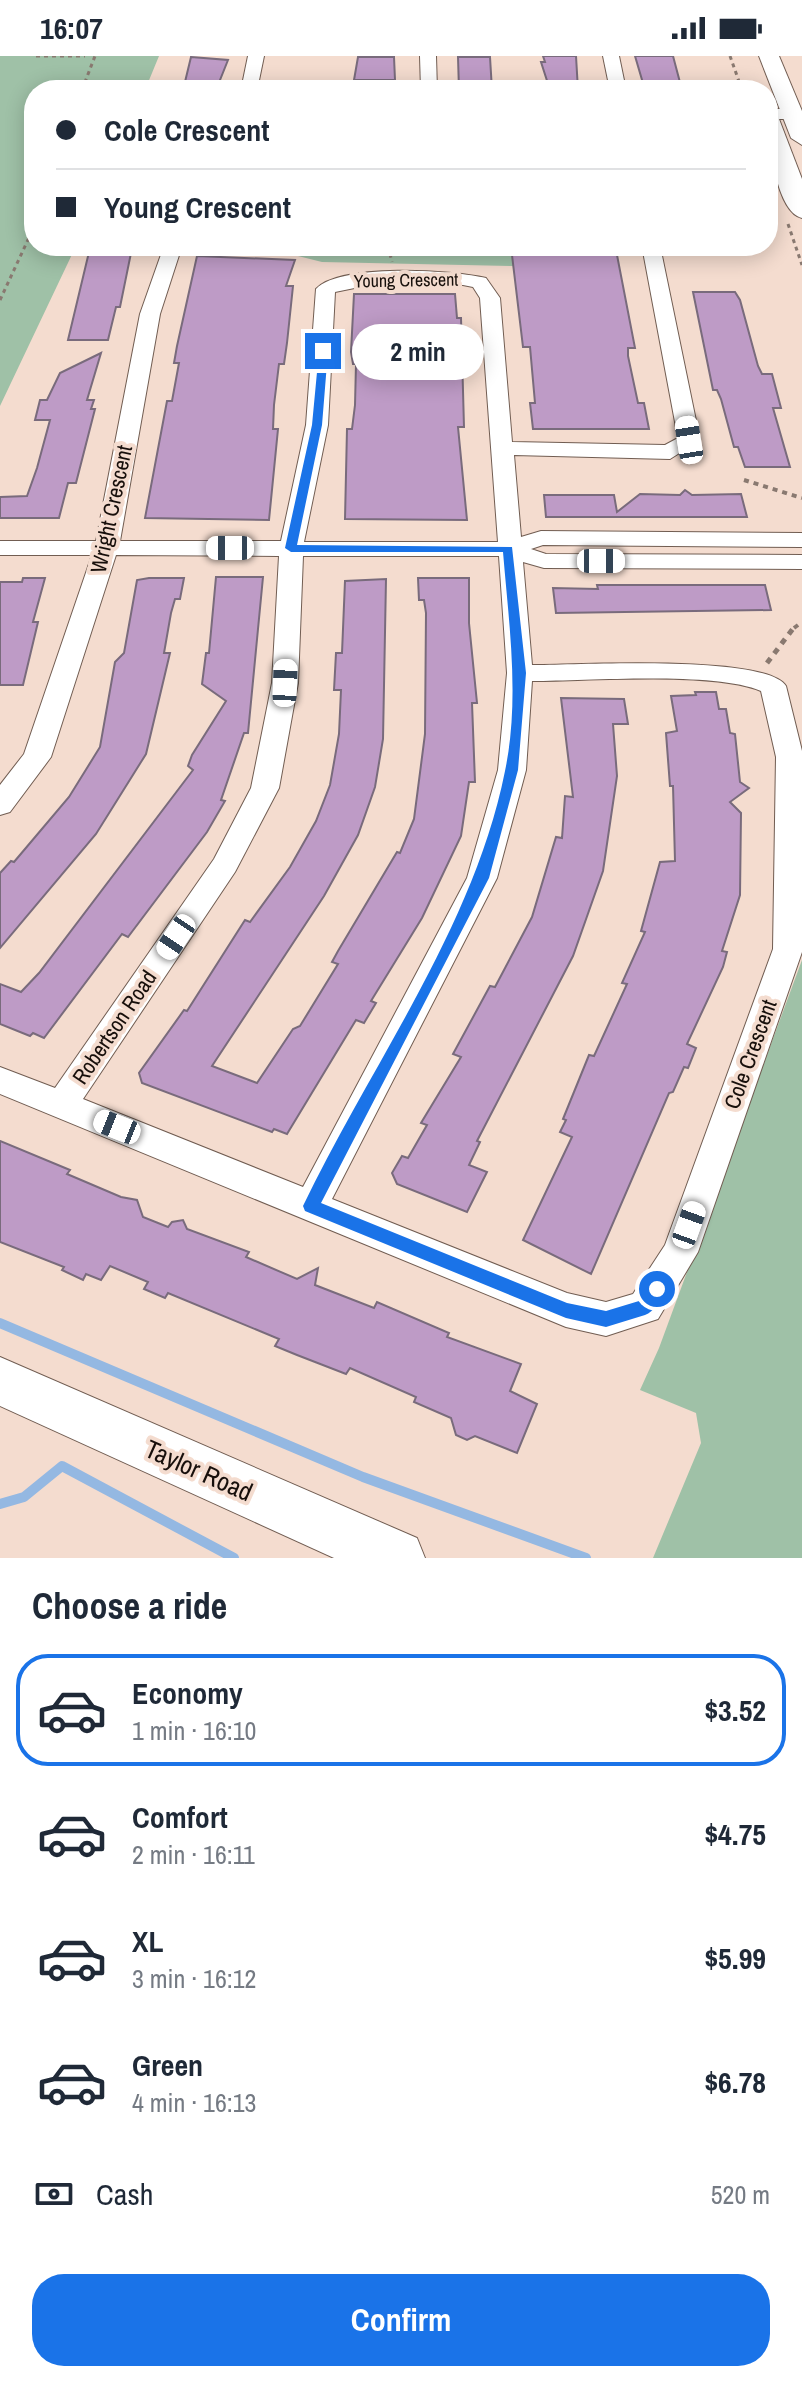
<!DOCTYPE html>
<html lang="en">
<head>
<meta charset="utf-8">
<style>
  :root { --surface:#fff; --page:#f2f2f3; --text:#1f2937; --muted:#747a83; --line:#e0e1e3; --accent:#1a73e8 }
  body { margin:0; font-family:"Archivo Narrow",sans-serif; background:var(--page); color:var(--text); height:100vh; display:flex; flex-direction:column; font-size:30px; white-space:nowrap }
  * { box-sizing:border-box; margin:0 }
  p { font-size:26px; color:var(--muted) }
  .icon { flex:none; width:44px; height:44px; fill:none; stroke:currentColor; stroke-width:2; stroke-linecap:round; stroke-linejoin:round }
  .map { position:relative; height:1502px; overflow:hidden }
  .drawer { display:flex; flex-direction:column; background:var(--surface); flex:1 }
  .drawer>* { flex:none }
  .hud { position:absolute; left:24px; top:24px; width:754px; height:176px; border-radius:32px; box-shadow:0 4px 20px #0003; display:grid; align-content:center; height:176px; padding:0 32px; background:var(--surface) }
  .end { position:absolute; width:36px; height:36px; margin:-18px; border:10px solid #1a73e8; background:#fff; box-shadow:0 0 0 4px #fff }
  .from { border-radius:50% }
  .bubble { position:absolute; height:56px; border-radius:28px; background:var(--surface); box-shadow:0 4px 20px #0003; font-size:26px; font-weight:800; line-height:56px; text-align:center }
  .car { position:absolute; width:24px; height:48px; margin:-24px -12px; border-radius:10px; box-shadow:0 0 6px 2px #0007; background:linear-gradient(#fff 24%,#345 0 40%,#fff 0 76%,#345 0 86%,#fff 0) }
  .hud b { display:flex; align-items:center; gap:28px; height:76px; font-size:30px }
  .hud b+b { border-top:2px solid var(--line) }
  .hud i { width:20px; height:20px; background:var(--text) }
  ul { padding:0; list-style:none }
  li { display:flex; align-items:center; gap:24px; height:112px; margin:0 16px 12px; padding:0 16px; border:4px solid transparent; border-radius:32px }
  li div { flex:1 }
  li b { display:block; font-size:30px }
  li em { font-style:normal; font-weight:800 }
  li.on { border-color:var(--accent) }
  li>.icon { width:72px; height:72px; stroke-width:1.5 }
  h2 { padding:0 32px; font-size:36px; line-height:96px }
  .pay { display:flex; align-items:center; gap:20px; height:88px; padding:0 32px; font-size:30px }
  .pay p { margin-inline-start:auto }
  .button { display:flex; gap:16px; margin-top:auto; padding:16px 32px }
  .button a { flex:1; height:92px; border-radius:32px; background:var(--accent); color:#fff; font-size:32px; font-weight:800; line-height:92px; text-align:center }
  .status { display:flex; justify-content:space-between; align-items:center; height:56px; padding:0 40px; background:var(--surface); direction:ltr }
  .status svg { height:22px; fill:currentColor }
  .map>svg:first-child { display:block }
  .green { fill:#9fc1a7 }
  .lines { fill:none; stroke-linecap:round; stroke-linejoin:round }
  .stream { stroke:#94b8e2; stroke-width:10 }
  .building { fill:#be9bc6; stroke:#796b7c; stroke-width:2 }
  .street-casing { stroke:#715d52; stroke-width:2 }
  .secondary-casing { stroke:#715d52; stroke-width:2 }
  .path-far2 { stroke:#897970; stroke-width:3; stroke-dasharray:4 4; stroke-linecap:butt }
  .path-far1 { stroke:#897970; stroke-width:4; stroke-dasharray:5 5; stroke-linecap:butt }
  .path { stroke:#897970; stroke-width:5; stroke-dasharray:6 6; stroke-linecap:butt }
  .street { fill:#fff; fill-rule:evenodd }
  .secondary { fill:#fff; fill-rule:evenodd }
  .route { fill:#1a73e8 }
  .labels { text-anchor:middle; dominant-baseline:central; stroke-width:8; stroke-linejoin:round; paint-order:stroke }
  .far-street-label { font-size:18px; fill:#170f0b; stroke:#f4dccf }
  .street-label { font-size:22px; fill:#170f0b; stroke:#f4dccf }
  .near-street-label { font-size:26px; fill:#170f0b; stroke:#f4dccf }
</style>
</head>
<body>
<div class="status"><b>16:07</b><svg viewBox="0 0 49 12"><path d="M0 12V9h3v3zM5 12V6h3v6zM10 12V3h3v9zM15 12V0h3v12zM26 1h20v11H26zM47 4h2v5h-2z"/></svg></div>
<div class="map">
<svg width="802" height="1502" viewBox="0 0 802 1502">
  <rect width="100%" height="100%" fill="#f4dccf"/>
  <g class="green">
    <path d="M0,0H159L145,34H34V190H76L0,350Z"/>
    <path d="M200,190H617L618,198L523,201L514,210L322,206L298,200L197,194Z"/>
    <path d="M802,904V1502H653L701,1387L696,1357L640,1334L659,1292Z"/>
  </g>
  <g class="lines">
    <g class="stream">
      <path d="M0,1267L363,1421L586,1502"/>
      <path d="M0,1448L24,1441L62,1410L234,1502"/>
    </g>
  </g>
  <g class="building">
    <path d="M543,0H576L578,34H550L541,6H545Z"/>
    <path d="M635,0H673L682,34H645Z"/>
    <path d="M191,1L228,4L216,34H190L191,30H184Z"/>
    <path d="M358,1H394L395,24H354Z"/>
    <path d="M458,1H490L492,34H459Z"/>
    <path d="M89,196L131,197L120,251H116L108,284H68Z"/>
    <path d="M512,199H617L635,292H628V300L638,347H644L649,373H533L530,347H535L530,291H523Z"/>
    <path d="M197,200L295,204L286,230H293L287,287L284,308H279L274,349L273,373H278L269,464L145,462L167,345H172L179,307H174L177,290Z"/>
    <path d="M693,236H735L740,244L758,310L762,318H772L781,352H773L790,411H745L738,391H734L721,343L717,334H713Z"/>
    <path d="M354,238H455L457,262H461L464,371H458L467,464L345,463L347,373H352L355,349L356,308H353L351,296Z"/>
    <path d="M101,297L87,344H94L91,353H95L76,427H68L59,462H0V441L27,440L37,412L50,364H35L40,344H47L60,317Z"/>
    <path d="M685,434L692,439L741,438L747,461H546L544,439H614L617,456L640,438L680,439Z"/>
    <path d="M216,521H263L248,677H244L221,744L225,745L207,776L128,881L122,878L44,982L33,977L30,980L0,968V928L21,936L39,917L193,714L188,710L192,699L226,645L202,628L206,597H209Z"/>
    <path d="M23,522H45L33,566H38L23,629H0V526H22Z"/>
    <path d="M149,522H184L180,543H175L171,557L164,597H170L146,698L96,778L0,892V817L11,805L14,806L69,741L100,691L115,606L124,597L137,524Z"/>
    <path d="M418,522H469V567L477,647H472L475,726H469L461,780L422,862L371,945L376,947L364,967L356,964L287,1078L274,1073L272,1076L142,1027L139,1017L184,954L187,955L245,864L250,866L290,811L316,765L330,729L339,678L341,634H334L336,597H342L345,525L386,523L383,683L375,731L358,779L324,840L212,1010L257,1027L293,973L300,970L338,908L332,906L338,895L397,796L400,797L414,763L425,678L426,557L424,544H419Z"/>
    <path d="M597,529H765L771,554L556,557L553,532L598,533Z"/>
    <path d="M695,636H716L719,653H726L730,677L735,678L740,726L749,732L730,746L741,757L740,839L722,895L727,896L723,911L687,988L696,992L688,1012L684,1011L673,1036L669,1037L591,1218L523,1184L572,1081L560,1076L566,1064L563,1063L589,999L594,1000L627,928L622,927L645,876L641,875L660,806L675,805L673,730H670L666,677L677,675L671,640L696,639Z"/>
    <path d="M561,642L624,643L628,668H613L617,720L603,815L573,900L477,1085L480,1086L469,1109L487,1116L467,1156L397,1128L392,1117L402,1100L408,1102L427,1069L421,1067L461,1001L453,998L490,930L495,931L532,861L556,781L562,782L565,740L573,741Z"/>
    <path d="M0,1085L70,1114L67,1118L121,1141L137,1144L143,1161L168,1171L172,1166L183,1164L187,1173L249,1196L246,1201L297,1223L318,1212L315,1229L374,1252L377,1246L449,1277L447,1281L521,1308L510,1335L537,1348L517,1397L475,1380L467,1384L456,1379L451,1362L414,1346L416,1341L350,1312L346,1318L297,1299L275,1290L279,1283L168,1237L165,1242L144,1233L148,1226L110,1210L101,1224L86,1218L83,1224L62,1214L64,1211L0,1186Z"/>
  </g>
  <g class="lines">
    <defs>
      <g id="street">
        <path d="M248,0H264L257,34H241Z"/>
        <path d="M420,0H436L437,34H421Z"/>
        <path d="M603,0H619L626,34H610Z"/>
        <path d="M768,53H792L800,58L792,63H768Z"/>
        <path d="M164,190H182L160,258L120,485H281L306,369L316,233C340,207 453,214 486,222L500,242L512,386L665,389L678,382L642,190H660L700,384L670,403L514,399L521,481L541,475L802,477V491L543,489L531,493L546,498L802,499V513L544,512L523,506L532,609C575,609 766,598 786,630L802,695V896L698,1196L658,1263L606,1280L566,1271L0,1038V1011L55,1032L214,803L251,732L272,627L279,500L116,499L51,701L10,756L0,759V729L24,698L92,499H0V485H96L140,258ZM379,227L463,229L473,231L480,242L498,486H304L328,369L335,236ZM303,500H499L507,617L498,714L467,822L303,1131L83,1043L235,816L279,732L298,627ZM532,625C588,625 715,615 761,635L776,701L773,893L665,1189L633,1238L606,1246L567,1237L332,1143L497,822L526,714Z"/>
      </g>
      <g id="secondary">
        <path d="M759,0H779L802,55V89L791,82Z"/>
        <path d="M768,56L779,63L802,123V162C775,156 768,80 768,56Z"/>
        <path d="M0,1301L417,1482L425,1502H334L0,1350Z"/>
      </g>
    </defs>
    <use href="#street" class="street-casing"/>
    <use href="#secondary" class="secondary-casing"/>
    <g class="path-far2">
      <path d="M36,0H85"/>
      <path d="M730,0L742,34"/>
      <path d="M82,34L95,0"/>
      <path d="M788,168L802,209"/>
      <path d="M388,190L392,206"/>
      <path d="M0,244L34,171"/>
    </g>
    <g class="path-far1">
      <path d="M744,424L802,442"/>
      <path d="M794,572L802,566"/>
    </g>
    <path class="path" d="M767,607L795,570"/>
    <use href="#street" class="street"/>
    <use href="#secondary" class="secondary"/>
  </g>
  <path class="route" d="M323,293L328,295L322,369L297,489L512,491L526,617L518,714L489,822L321,1147L567,1247L606,1255L639,1245L651,1228H663C667,1238 655,1255 645,1259L606,1271L566,1262L305,1155L303,1150C371,1008 474,871 505,715C520,643 509,569 503,496H291L285,492L312,369L319,295Z"/>
  <g class="labels">
    <g class="far-street-label">
      <text transform="translate(406 224) rotate(-1)">Young Crescent</text>
    </g>
    <g class="street-label">
      <text transform="translate(111 453) rotate(-78)">Wright Crescent</text>
      <text transform="translate(114 971) rotate(-56)">Robertson Road</text>
      <text transform="translate(750 998) rotate(-70)">Cole Crescent</text>
    </g>
    <g class="near-street-label">
      <text transform="translate(199 1414) rotate(24)">Taylor Road</text>
    </g>
  </g>
</svg>
<i class="end from" style="left:657px;top:1233px"></i>
<i class="end" style="left:323px;top:295px"></i>
<div class="bubble" style="left:352px;top:268px;width:132px">2 min</div>
<i class="car" style="left:689px;top:384px;rotate:351deg"></i>
<i class="car" style="left:230px;top:492px;rotate:270deg"></i>
<i class="car" style="left:601px;top:505px;rotate:90deg"></i>
<i class="car" style="left:285px;top:627px;rotate:2deg"></i>
<i class="car" style="left:176px;top:881px;rotate:214deg"></i>
<i class="car" style="left:117px;top:1071px;rotate:292deg"></i>
<i class="car" style="left:689px;top:1169px;rotate:20deg"></i>
<div class="hud">
<b><i class="from"></i>Cole Crescent</b>
<b><i></i>Young Crescent</b>
</div>
</div>
<section class="drawer">
<h2>Choose a ride</h2>
<ul>
<li class="on"><svg class="icon" aria-label="car" viewBox="0 0 24 24"><path d="M5 17H2v-5l4-1 3-4h7l3 4 3 1v5h-3M9 17h6M6 11h13"/><circle cx="7" cy="17" r="2"/><circle cx="17" cy="17" r="2"/></svg><div><b>Economy</b><p>1 min · 16:10</p></div><em>$3.52</em></li>
<li><svg class="icon" aria-label="car" viewBox="0 0 24 24"><path d="M5 17H2v-5l4-1 3-4h7l3 4 3 1v5h-3M9 17h6M6 11h13"/><circle cx="7" cy="17" r="2"/><circle cx="17" cy="17" r="2"/></svg><div><b>Comfort</b><p>2 min · 16:11</p></div><em>$4.75</em></li>
<li><svg class="icon" aria-label="car" viewBox="0 0 24 24"><path d="M5 17H2v-5l4-1 3-4h7l3 4 3 1v5h-3M9 17h6M6 11h13"/><circle cx="7" cy="17" r="2"/><circle cx="17" cy="17" r="2"/></svg><div><b>XL</b><p>3 min · 16:12</p></div><em>$5.99</em></li>
<li><svg class="icon" aria-label="car" viewBox="0 0 24 24"><path d="M5 17H2v-5l4-1 3-4h7l3 4 3 1v5h-3M9 17h6M6 11h13"/><circle cx="7" cy="17" r="2"/><circle cx="17" cy="17" r="2"/></svg><div><b>Green</b><p>4 min · 16:13</p></div><em>$6.78</em></li>
</ul>
<div class="pay"><svg class="icon" aria-label="cash" viewBox="0 0 24 24"><path d="M3 7h18v10H3z"/><circle cx="12" cy="12" r="2"/></svg>Cash<p>520 m</p></div>
<div class="button"><a>Confirm</a></div>
</section>
</body>
</html>
